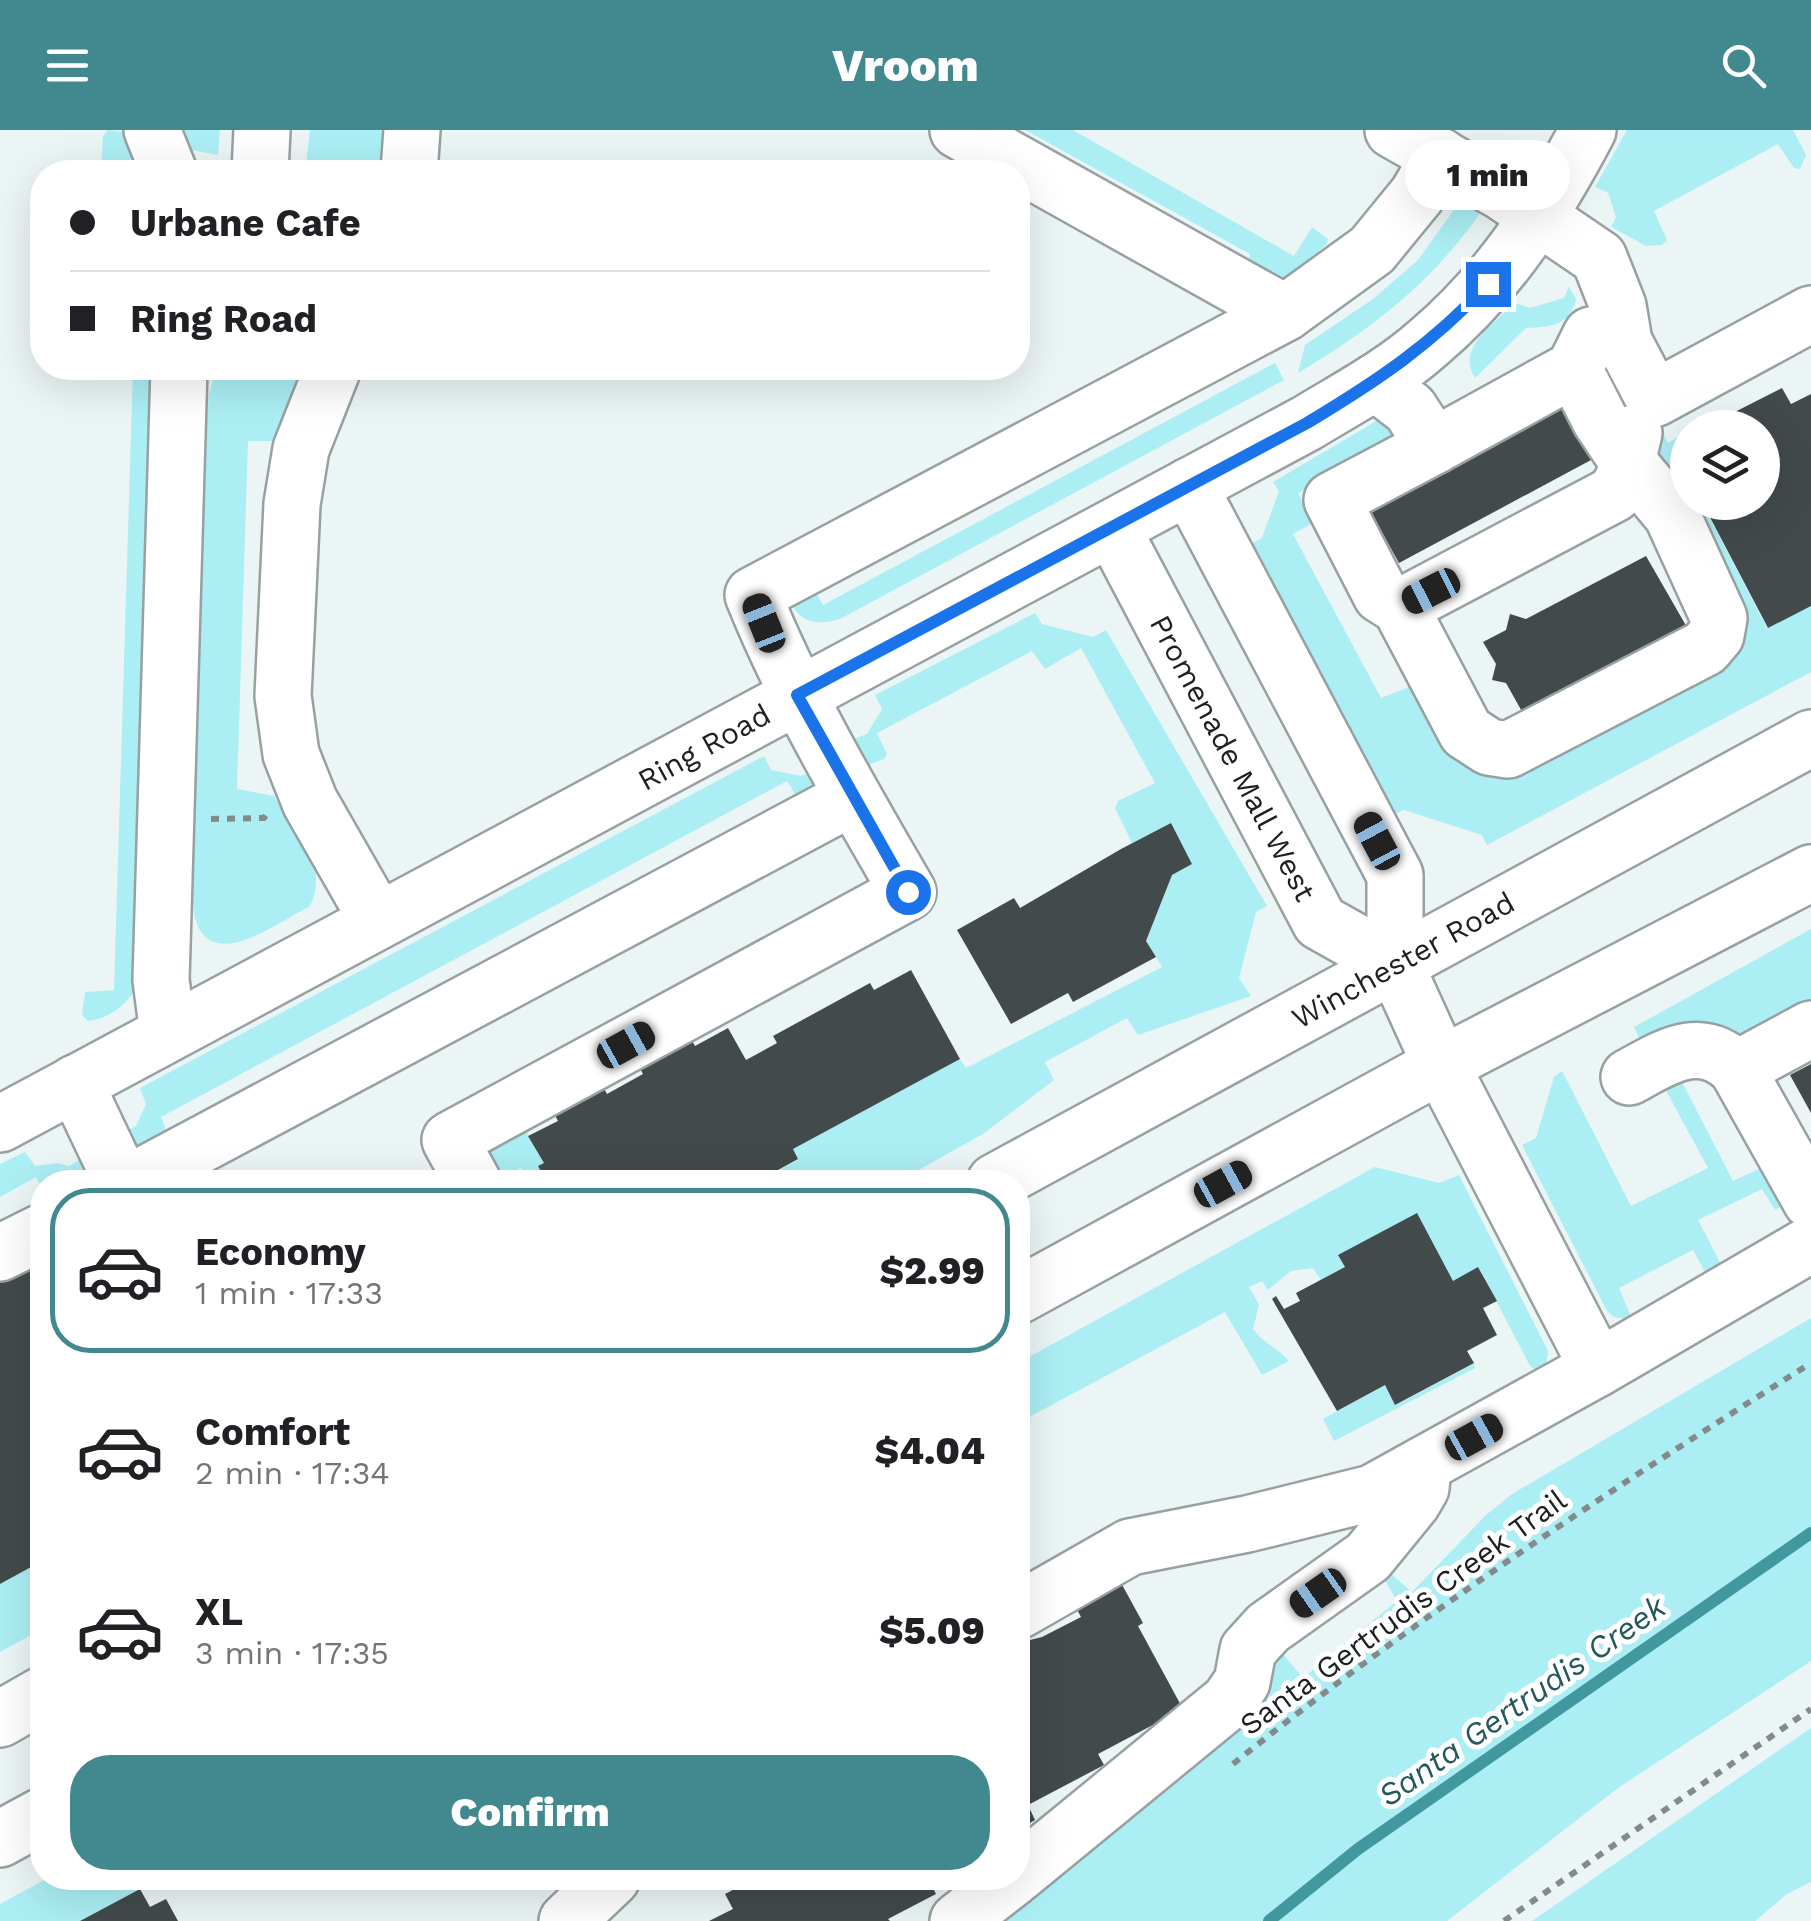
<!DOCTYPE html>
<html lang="en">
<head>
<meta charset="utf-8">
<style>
  :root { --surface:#fff; --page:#f2f2f2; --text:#202124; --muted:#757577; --line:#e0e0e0; --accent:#41888f }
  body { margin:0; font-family:"Work Sans",sans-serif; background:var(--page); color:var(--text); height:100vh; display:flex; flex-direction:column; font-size:38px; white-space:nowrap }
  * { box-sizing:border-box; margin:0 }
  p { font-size:32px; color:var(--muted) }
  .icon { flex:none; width:55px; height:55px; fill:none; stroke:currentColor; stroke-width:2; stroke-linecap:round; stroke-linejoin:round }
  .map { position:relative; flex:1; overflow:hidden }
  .drawer { position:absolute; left:30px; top:1040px; width:1000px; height:720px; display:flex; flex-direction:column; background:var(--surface); border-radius:40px; box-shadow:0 10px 40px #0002 }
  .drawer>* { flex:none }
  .banner { position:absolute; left:30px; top:30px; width:1000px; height:220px; border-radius:40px; box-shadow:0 10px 40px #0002; display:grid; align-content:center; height:220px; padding:0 40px; background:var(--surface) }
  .buttons { position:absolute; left:1670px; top:280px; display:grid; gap:20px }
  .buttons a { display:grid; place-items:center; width:110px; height:110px; border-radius:50%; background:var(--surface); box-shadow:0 10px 40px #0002; font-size:50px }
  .end { position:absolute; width:45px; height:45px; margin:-22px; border:12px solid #1a73e8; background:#fff; box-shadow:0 0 0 5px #fff }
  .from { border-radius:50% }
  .bubble { position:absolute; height:70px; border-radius:35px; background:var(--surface); box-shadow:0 10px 40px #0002; font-size:32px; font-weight:800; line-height:70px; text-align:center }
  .car { position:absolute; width:30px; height:60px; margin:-30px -15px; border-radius:12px; box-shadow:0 0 8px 2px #0007; background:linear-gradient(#222 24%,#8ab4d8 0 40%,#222 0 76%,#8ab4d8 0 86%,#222 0) }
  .banner b { display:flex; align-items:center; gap:35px; height:95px; font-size:38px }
  .banner b+b { border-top:2px solid var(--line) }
  .banner i { width:25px; height:25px; background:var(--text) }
  ul { padding:18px 0 0; list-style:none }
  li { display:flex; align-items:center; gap:30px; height:165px; margin:0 20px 15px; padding:0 20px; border:5px solid transparent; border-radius:40px }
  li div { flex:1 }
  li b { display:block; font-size:38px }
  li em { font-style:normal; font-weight:800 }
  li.on { border-color:var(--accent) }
  li>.icon { width:90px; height:90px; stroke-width:1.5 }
  .primary-button { display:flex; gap:20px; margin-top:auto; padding:20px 40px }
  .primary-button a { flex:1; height:115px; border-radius:40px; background:var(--accent); color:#fff; font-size:40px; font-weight:800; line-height:115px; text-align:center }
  header { display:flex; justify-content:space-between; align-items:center; height:130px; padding:0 40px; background:var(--accent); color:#fff; font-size:45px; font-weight:800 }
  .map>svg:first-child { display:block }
  .green { fill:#abeef4 }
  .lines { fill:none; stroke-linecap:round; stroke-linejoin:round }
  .stream { stroke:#41989f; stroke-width:12 }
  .building { fill:#424a4b }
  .minor-casing { stroke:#98a1a2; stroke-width:60 }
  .major-casing { stroke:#98a1a2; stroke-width:60 }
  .path { stroke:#848a8b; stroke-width:6; stroke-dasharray:8 8; stroke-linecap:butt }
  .minor { stroke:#fff; stroke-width:55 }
  .major { stroke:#fff; stroke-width:55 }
  .route { stroke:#1a73e8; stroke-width:12 }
  .labels { text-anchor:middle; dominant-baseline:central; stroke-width:10; stroke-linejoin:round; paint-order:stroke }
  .street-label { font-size:30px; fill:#1d2021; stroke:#fff }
  .water-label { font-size:32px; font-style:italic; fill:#24585c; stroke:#fff }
</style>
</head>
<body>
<header><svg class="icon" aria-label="menu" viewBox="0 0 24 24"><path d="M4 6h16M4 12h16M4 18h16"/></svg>Vroom<svg class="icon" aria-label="search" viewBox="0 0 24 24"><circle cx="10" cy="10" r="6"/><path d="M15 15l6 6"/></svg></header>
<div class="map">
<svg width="1811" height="1791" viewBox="0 0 1811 1791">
  <rect width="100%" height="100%" fill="#ebf5f6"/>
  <g class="green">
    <path d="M108,0L124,2L144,42L101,40L103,6Z"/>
    <path d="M183,0H220L218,25L192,20Z"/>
    <path d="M310,0H387L385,42H305Z"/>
    <path d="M1025,0H1073L1294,126L1312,97L1328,109L1326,115L1285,149L1274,154L1248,136L1250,124Z"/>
    <path d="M1627,0H1793L1806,25L1800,39L1794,38L1778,14L1654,81L1667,110L1662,115L1646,116L1611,97L1616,87L1608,63L1595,57Z"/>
    <path d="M1435,65L1483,79C1433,152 1373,198 1298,243L1305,215L1373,169L1418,130L1453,81Z"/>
    <path d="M1569,157L1576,169C1569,196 1551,197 1526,198L1475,248C1455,218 1495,193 1515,173L1530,178L1564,168Z"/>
    <path d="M1275,233L1284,250L840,489C818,496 796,493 790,467L811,453L823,475Z"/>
    <path d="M133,238H153L137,857C126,875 109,889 88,891L82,885L85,862L114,860Z"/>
    <path d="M217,238H302L281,311H248L237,659L274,666L316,743C316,756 316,766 309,777C282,789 216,842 197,794C192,782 193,766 192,754L203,347L209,263Z"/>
    <path d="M1383,287L1408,294L1388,316L1298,363L1313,393L1293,404L1381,568L1409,557L1415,570L1426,564L1464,618L1705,530L1643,301L1657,291L1668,313L1687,302V330L1681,334L1687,346L1688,372L1702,373L1767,498L1811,476V542L1487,715L1482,705L1404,680L1390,686L1249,415L1262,408L1279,361L1273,352Z"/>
    <path d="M1035,483L1042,494L1093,507L1106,500L1267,776L1256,782L1239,848L1251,866L1138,905L1127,888L1045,932L1054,950L983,1004L897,1052H756L798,1030L793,1019L960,929L966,938L1162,837L1146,811L1172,745L1192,734L1171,694L1132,713L1115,678L1118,671L1155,653L1081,518L1045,539L1032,521L877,603L887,624L884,629L868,635L862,629L856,608L867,604L882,579L875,565Z"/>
    <path d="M764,626L771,640L801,646L810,642L818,661L800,672L787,651L161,987L171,1014L139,1024L117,1006L136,996L146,974L140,958Z"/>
    <path d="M1811,799V869L1732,912L1645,920L1634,897Z"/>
    <path d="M1562,941L1631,1076L1708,1038L1656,942L1680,948L1733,1051L1763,1037L1780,1077L1775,1080L1762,1059L1698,1090L1721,1134V1141L1706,1144L1693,1120L1619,1158L1630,1184L1626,1189L1614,1187L1607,1181L1522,1015L1536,1008L1554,947Z"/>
    <path d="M519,988L544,1033L539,1036L547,1052H529L521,1038L493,1051L486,1028L487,1017Z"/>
    <path d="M25,1022L35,1036L57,1033L69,1036L88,1025L90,1052H42V1058L36,1047L0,1067V1034Z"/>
    <path d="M1375,1037L1439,1053L1459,1045L1548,1221L1546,1237L1539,1242L1530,1236L1479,1138L1453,1151L1345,1137L1321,1150L1313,1138L1291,1141L1268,1160L1262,1151L1249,1157L1259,1175L1253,1199C1264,1214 1278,1218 1289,1231L1262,1245L1225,1182L1018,1293V1233Z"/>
    <path d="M1811,1188V1531L1618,1658L1447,1791H985L1276,1523L1283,1524L1303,1548L1397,1471L1383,1447L1390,1443L1412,1462L1486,1385L1512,1364Z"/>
    <path d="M1474,1233L1475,1238L1334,1311L1323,1289L1385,1255L1396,1275Z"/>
    <path d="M42,1431V1499L0,1522V1454Z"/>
    <path d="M1811,1598V1752L1787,1764L1755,1791H1532Z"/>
    <path d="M48,1748H137L133,1750L140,1759L80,1791H0V1774Z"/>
  </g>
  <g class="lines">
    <path class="stream" d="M1269,1791L1358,1719L1811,1403"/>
  </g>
  <g class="building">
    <path d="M1782,258L1791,274L1811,264V476L1768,498L1702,372H1762V298H1726L1721,289Z"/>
    <path d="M1562,275L1591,330L1399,433L1369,379Z"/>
    <path d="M1646,426L1692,506L1529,594L1506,553L1492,550L1496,534L1483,512L1506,500L1510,484L1526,489Z"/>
    <path d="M1171,693L1192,734L1172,745L1146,811L1156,827L1073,872L1068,863L1011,894L957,800L1014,768L1020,778L1121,719Z"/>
    <path d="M911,840L960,929L793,1019L798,1029L756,1052H547L538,1036L544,1033L528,1006L558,991L552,980L601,953L607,964L643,944L637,933L689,905L695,916L728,898L746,930L777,913L773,906L870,853L874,860Z"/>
    <path d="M1811,934V983L1790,945Z"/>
    <path d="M1417,1083L1453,1151L1478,1137L1497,1171L1483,1178L1497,1205L1467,1221L1474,1233L1395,1275L1385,1255L1337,1281L1272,1169L1276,1166L1284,1179L1300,1171L1296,1163L1345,1137L1338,1125Z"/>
    <path d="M42,1125V1431L0,1454V1148Z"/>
    <path d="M1120,1451L1143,1493L1138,1496L1183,1579L1098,1624L1104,1635L1028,1675L1035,1690L1018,1700V1513L1042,1507L1081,1487L1075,1476Z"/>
    <path d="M756,1748H952L933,1758L936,1764L888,1789L890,1791H709L733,1779L725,1764Z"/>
    <path d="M140,1759L150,1777L166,1769L178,1791H80Z"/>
  </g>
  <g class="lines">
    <defs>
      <g id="minor">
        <path d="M152,0L169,42"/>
        <path d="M958,0L1285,183"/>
        <path d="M1393,0L1502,62L1599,128L1618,176L1624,212L1654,269L1811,184"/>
        <path d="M260,42L262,0"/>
        <path d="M409,42L412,0"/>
        <path d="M333,238L301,319L292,374L283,566L291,624L310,672L378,791"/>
        <path d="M1375,252L1410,279L1434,316L1332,370L1381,465L1400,477L1466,602L1489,617L1508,620L1705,518L1716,505L1719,488L1672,385L1628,332L1600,290L1574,239"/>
        <path d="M1434,316L1574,239L1591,205"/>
        <path d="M1112,398L1320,792L1395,834"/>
        <path d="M1400,477L1614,364L1623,350L1634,303"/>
        <path d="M1811,899L1737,939L1811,1071"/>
        <path d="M168,903L161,850L179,238"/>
        <path d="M1629,947C1666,927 1700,903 1737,939"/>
        <path d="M75,953L122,1052"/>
        <path d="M0,994L1307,293C1348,268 1392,245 1428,213C1498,154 1546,80 1588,0"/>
        <path d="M131,1052L853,667"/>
        <path d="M473,1052L450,1010L908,762C852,665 795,569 753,465L1285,183L1372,120L1417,65L1440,26"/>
        <path d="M0,1123L42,1102"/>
        <path d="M1598,1238L1811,1114"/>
        <path d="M1018,1481L1130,1417L1247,1394L1372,1363L1598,1238L1441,935L1395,834V745L1189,356"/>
        <path d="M1018,1744L1229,1571L1242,1552L1248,1520L1268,1498L1368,1427L1412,1373L1421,1358L1423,1335"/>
        <path d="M567,1791L612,1748"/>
        <path d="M958,1791L1013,1748"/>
      </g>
      <g id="major">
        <path d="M995,1052L1811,608"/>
        <path d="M1018,1166L1441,935L1811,743"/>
        <path d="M0,1589L42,1565"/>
        <path d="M0,1709L42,1686"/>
      </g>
    </defs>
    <use href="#minor" class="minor-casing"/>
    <use href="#major" class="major-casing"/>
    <g class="path">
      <path d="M211,689L264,688L266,685"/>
      <path d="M1233,1634C1416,1487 1613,1358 1811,1233"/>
      <path d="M1504,1791L1811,1579"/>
    </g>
    <use href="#minor" class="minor"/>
    <use href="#major" class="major"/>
  </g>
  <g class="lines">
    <path class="route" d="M908,762L797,565L1307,293C1377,251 1431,215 1488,154"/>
  </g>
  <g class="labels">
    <g class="street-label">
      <text transform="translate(704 617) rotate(-29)">Ring Road</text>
      <text transform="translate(1233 628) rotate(62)">Promenade Mall West</text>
      <text transform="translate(1403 830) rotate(-29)">Winchester Road</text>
      <text transform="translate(1403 1482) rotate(-36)">Santa Gertrudis Creek Trail</text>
    </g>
    <g class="water-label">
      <text transform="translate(1522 1571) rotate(-35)">Santa Gertrudis Creek</text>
    </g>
  </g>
</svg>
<div class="buttons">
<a><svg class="icon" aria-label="layers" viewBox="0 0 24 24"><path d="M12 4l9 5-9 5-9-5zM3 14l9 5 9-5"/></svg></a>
</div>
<i class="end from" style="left:908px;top:762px"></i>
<i class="end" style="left:1488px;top:154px"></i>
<div class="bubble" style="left:1405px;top:10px;width:165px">1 min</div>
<i class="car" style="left:1431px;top:461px;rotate:243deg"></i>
<i class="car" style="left:764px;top:493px;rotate:338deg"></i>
<i class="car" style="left:1377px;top:711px;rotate:332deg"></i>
<i class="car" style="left:626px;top:915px;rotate:61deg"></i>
<i class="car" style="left:1223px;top:1054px;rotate:61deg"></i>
<i class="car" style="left:1474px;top:1307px;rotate:61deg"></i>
<i class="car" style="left:1318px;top:1463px;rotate:235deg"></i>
<div class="banner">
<b><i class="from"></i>Urbane Cafe</b>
<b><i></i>Ring Road</b>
</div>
<section class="drawer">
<ul>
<li class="on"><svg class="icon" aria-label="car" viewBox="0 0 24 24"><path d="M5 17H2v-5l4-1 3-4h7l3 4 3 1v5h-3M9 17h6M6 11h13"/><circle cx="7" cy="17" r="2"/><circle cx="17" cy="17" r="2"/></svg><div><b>Economy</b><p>1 min · 17:33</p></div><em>$2.99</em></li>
<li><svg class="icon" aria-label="car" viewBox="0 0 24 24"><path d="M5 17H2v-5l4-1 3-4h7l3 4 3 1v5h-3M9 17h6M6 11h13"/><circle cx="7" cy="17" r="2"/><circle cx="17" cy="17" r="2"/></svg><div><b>Comfort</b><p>2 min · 17:34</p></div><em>$4.04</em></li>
<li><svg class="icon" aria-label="car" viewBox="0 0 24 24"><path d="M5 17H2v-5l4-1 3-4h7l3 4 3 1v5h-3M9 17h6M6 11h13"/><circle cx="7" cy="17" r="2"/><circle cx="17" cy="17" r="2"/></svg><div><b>XL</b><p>3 min · 17:35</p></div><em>$5.09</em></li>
</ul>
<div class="primary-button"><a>Confirm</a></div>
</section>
</div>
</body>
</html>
